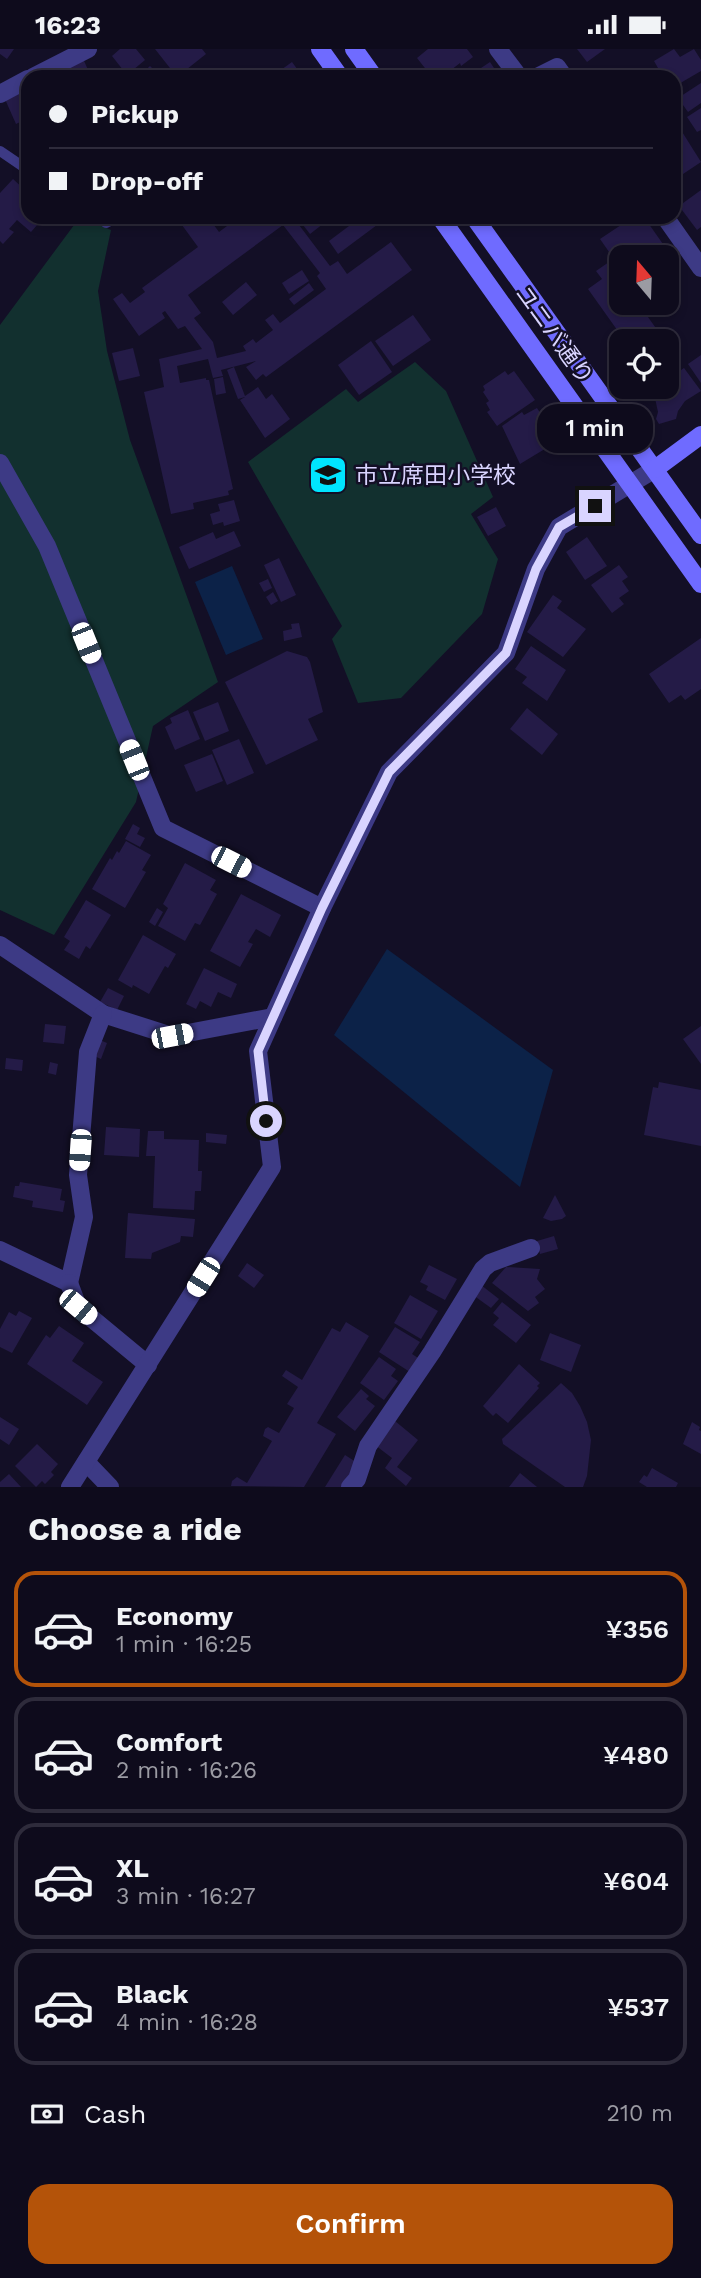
<!DOCTYPE html>
<html lang="en">
<head>
<meta charset="utf-8">
<style>
  :root { --surface:#0e0b1c; --page:#1c1929; --text:#f1f3f6; --muted:#9b9ba3; --line:#2e2b3b; --accent:#b45309 }
  body { margin:0; font-family:"Work Sans","Noto Sans JP",sans-serif; background:var(--page); color:var(--text); height:100vh; display:flex; flex-direction:column; font-size:26px; white-space:nowrap }
  * { box-sizing:border-box; margin:0 }
  p { font-size:23px; color:var(--muted) }
  .icon { flex:none; width:38px; height:38px; fill:none; stroke:currentColor; stroke-width:2; stroke-linecap:round; stroke-linejoin:round }
  .map { position:relative; height:1438px; overflow:hidden }
  .side { display:flex; flex-direction:column; background:var(--surface); flex:1 }
  .side>* { flex:none }
  .hud { position:absolute; left:21px; top:21px; width:660px; height:154px; border-radius:21px; box-shadow:0 4px 10px #0003,0 0 0 2px var(--line); display:grid; align-content:center; height:154px; padding:0 28px; background:var(--surface) }
  .needle { width:46px; rotate:341deg }
  .tools { position:absolute; left:609px; top:196px; display:grid; gap:14px }
  .tools a { display:grid; place-items:center; width:70px; height:70px; border-radius:14px; background:var(--surface); box-shadow:0 4px 10px #0003,0 0 0 2px var(--line); font-size:35px }
  .end { position:absolute; width:32px; height:32px; margin:-16px; border:9px solid #d9d4ff; background:#111; box-shadow:0 0 0 4px #111 }
  .from { border-radius:50% }
  .bubble { position:absolute; height:49px; border-radius:21px; background:var(--surface); box-shadow:0 4px 10px #0003,0 0 0 2px var(--line); font-size:23px; font-weight:600; line-height:49px; text-align:center }
  .car { position:absolute; width:21px; height:42px; margin:-21px -10px; border-radius:9px; box-shadow:0 0 5px 2px #0007; background:linear-gradient(#fff 24%,#345 0 40%,#fff 0 76%,#345 0 86%,#fff 0) }
  .hud b { display:flex; align-items:center; gap:24px; height:66px; font-size:26px }
  .hud b+b { border-top:2px solid var(--line) }
  .hud i { width:18px; height:18px; background:var(--text) }
  ul { padding:0; list-style:none }
  li { display:flex; align-items:center; gap:21px; height:116px; margin:0 14px 10px; padding:0 14px; border:4px solid var(--line); border-radius:21px }
  li div { flex:1 }
  li b { display:block; font-size:26px }
  li em { font-style:normal; font-weight:600 }
  li.on { border-color:var(--accent) }
  li>.icon { width:63px; height:63px; stroke-width:1.5 }
  h2 { padding:0 28px; font-size:32px; line-height:84px }
  .pay { display:flex; align-items:center; gap:18px; height:77px; padding:0 28px; font-size:26px }
  .pay p { margin-inline-start:auto }
  .button { display:flex; gap:14px; margin-top:auto; padding:14px 28px }
  .button a { flex:1; height:80px; border-radius:21px; background:var(--accent); color:#fff; font-size:28px; font-weight:600; line-height:80px; text-align:center }
  .status { display:flex; justify-content:space-between; align-items:center; height:49px; padding:0 35px; background:var(--surface); direction:ltr }
  .status svg { height:19px; fill:currentColor }
  .map>svg:first-child { display:block }
  .green { fill:#12302f }
  .water { fill:#0c2248 }
  .building { fill:#241b47; fill-rule:evenodd }
  .lines { fill:none; stroke-linecap:round; stroke-linejoin:round }
  .lane { stroke:#3d3a85; stroke-width:10 }
  .street { stroke:#3d3a85; stroke-width:18 }
  .secondary { stroke:#6f6bff; stroke-width:18 }
  .route { stroke:#d9d4ff; stroke-width:9 }
  .labels { text-anchor:middle; dominant-baseline:central; stroke-width:5; stroke-linejoin:round; paint-order:stroke }
  .street-label { font-size:23px; fill:#d9d4ff; stroke:#130f26 }
  .poi-label { font-size:23px; fill:#d9d4ff; stroke:#130f26; text-anchor:start }
</style>
</head>
<body>
<div class="status"><b>16:23</b><svg viewBox="0 0 49 12"><path d="M0 12V9h3v3zM5 12V6h3v6zM10 12V3h3v9zM15 12V0h3v12zM26 1h20v11H26zM47 4h2v5h-2z"/></svg></div>
<div class="map">
<svg width="701" height="1438" viewBox="0 0 701 1438">
  <rect width="100%" height="100%" fill="#130f26"/>
  <g class="green">
    <path d="M80,168L111,181L98,242L107,302L130,391L218,633L153,677L136,753L54,886L0,861V276Z"/>
    <path d="M415,313L446,342L493,448L471,465L498,510L482,565L401,649L358,654L332,590L342,577L248,413L346,340L358,353Z"/>
  </g>
  <g class="water">
    <path d="M232,517L263,590L226,606L195,533Z"/>
    <path d="M387,900L553,1021L520,1138L334,986Z"/>
  </g>
  <g class="building">
    <path d="M0,0H14L7,10L0,5Z"/>
    <path d="M120,0H136L145,11L127,26L112,7Z"/>
    <path d="M155,0H202L206,5L177,28Z"/>
    <path d="M428,0H467L473,8L461,17L460,14L442,28H432L417,9Z"/>
    <path d="M577,0H605L587,13Z"/>
    <path d="M674,0L680,8L694,0L701,11V22L677,36L674,28L668,22L662,26L654,12Z"/>
    <path d="M82,7L91,28H38Z"/>
    <path d="M292,13L303,28H271Z"/>
    <path d="M490,13L500,28H474L472,25Z"/>
    <path d="M150,17L161,28H138Z"/>
    <path d="M701,34V54L688,63L678,49Z"/>
    <path d="M28,37V69L16,75L4,48Z"/>
    <path d="M701,59V81L697,83L687,68Z"/>
    <path d="M674,70L701,113L674,131Z"/>
    <path d="M13,130L28,144V168H44L31,183L17,171L9,180L14,183L3,195L0,192V144Z"/>
    <path d="M701,141V178L697,181L679,157Z"/>
    <path d="M193,168H208L219,183L239,168H293L330,217L338,212L347,225L391,193L412,221L266,328L263,325L256,331L246,318L256,312L221,321L223,327L213,329L208,310L177,317L180,334L206,329V331H209L233,440L228,442L229,446L193,454L194,460L171,465L144,343L164,338L159,310L202,300L185,277L178,280L165,262L162,264L165,269L139,287L113,250L122,244L130,254L145,243L142,239L198,198L182,176ZM283,176L320,224L317,227L326,240L280,274L273,265L265,271L273,281L256,294L253,290L243,297L246,302L217,309L213,293L194,269L201,264L188,246Z"/>
    <path d="M313,168H332L310,185L303,176Z"/>
    <path d="M361,168H371L377,176L338,205L329,192Z"/>
    <path d="M633,168H644L665,198L650,208L644,198L631,208H621V220L600,190Z"/>
    <path d="M671,203L679,214L667,224V207Z"/>
    <path d="M609,213L621,230V254H638L665,292H625L588,240L602,230L596,222Z"/>
    <path d="M302,221L309,232L289,245L282,234Z"/>
    <path d="M246,233L257,246L233,266L222,253Z"/>
    <path d="M309,234L314,241L294,256L289,250Z"/>
    <path d="M413,266L431,291L393,317L375,292Z"/>
    <path d="M371,292L392,323L359,346L338,316Z"/>
    <path d="M667,295L681,314L667,324Z"/>
    <path d="M133,299L140,327L119,332L112,304Z"/>
    <path d="M701,306V334L688,315Z"/>
    <path d="M234,318L245,347L258,338L266,350L272,345L290,370L265,389L240,351L245,348L238,350L227,321Z"/>
    <path d="M684,319L701,342L685,352L678,362L676,370L659,375L656,370L658,363L653,340L656,338H667V331Z"/>
    <path d="M505,322L508,326L514,322L535,351L497,377L487,363L490,361L486,354L489,352L483,343L485,341L483,337Z"/>
    <path d="M223,328L226,344L216,346L214,330Z"/>
    <path d="M537,359L558,392L520,415L502,377L522,363L524,366Z"/>
    <path d="M234,451L240,472L224,477L223,473L213,476L210,465L220,462L218,455Z"/>
    <path d="M496,458L506,477L488,487L477,468Z"/>
    <path d="M234,482L241,497L189,520L179,498L213,483L216,490Z"/>
    <path d="M587,488L607,517L585,531L566,503Z"/>
    <path d="M279,509L296,546L281,553L264,516Z"/>
    <path d="M619,516L628,528L622,532L629,542L619,549L624,555L612,564L591,536Z"/>
    <path d="M268,530L272,539L264,543L259,534Z"/>
    <path d="M273,543L278,552L271,556L266,548Z"/>
    <path d="M553,546L562,552L557,559L586,580L563,608L527,583Z"/>
    <path d="M299,574L302,588L284,592L283,582L292,580L291,575Z"/>
    <path d="M701,589V640L685,651L681,646L669,654L649,625Z"/>
    <path d="M531,597L566,621L547,652L522,634L527,628L515,620Z"/>
    <path d="M287,602L307,608L310,613L323,663L308,670L318,691L266,716L225,633Z"/>
    <path d="M218,653L229,682L205,692L193,663Z"/>
    <path d="M527,659L558,685L542,706L510,680Z"/>
    <path d="M188,661L200,690L175,701L165,678L172,674L170,669Z"/>
    <path d="M239,690L254,724L227,736L212,701Z"/>
    <path d="M212,705L223,732L196,743L184,716Z"/>
    <path d="M133,775L140,779L137,785L145,789L140,798L125,790Z"/>
    <path d="M126,792L151,806L142,821L146,823L125,859L92,840L110,809L112,811L117,802L119,804Z"/>
    <path d="M185,814L216,831L210,841L217,845L200,876L195,874L185,892L158,877L168,859L163,855Z"/>
    <path d="M241,845L281,866L270,888L256,880L248,893L253,895L240,918L210,902Z"/>
    <path d="M86,851L111,866L90,900L86,897L79,910L64,901L70,892L64,888Z"/>
    <path d="M157,859L163,863L155,877L149,873Z"/>
    <path d="M143,886L176,905L168,919L165,917L149,945L133,936L132,939L118,931Z"/>
    <path d="M204,919L237,935L231,949L218,943L211,958L200,952L196,960L186,955Z"/>
    <path d="M108,939L124,947L117,961L100,953Z"/>
    <path d="M45,975L66,977L64,995L43,993Z"/>
    <path d="M701,977V1015L683,990Z"/>
    <path d="M100,991L107,994L101,1010L94,1007Z"/>
    <path d="M6,1009L23,1011L22,1022L5,1020Z"/>
    <path d="M50,1013L58,1015L56,1026L48,1024Z"/>
    <path d="M659,1033L701,1041V1097L644,1086L653,1038L658,1039Z"/>
    <path d="M106,1078L140,1080L139,1108L104,1106Z"/>
    <path d="M148,1082H164V1090L199,1091L198,1122H202L201,1142H195L194,1161L153,1159L155,1107H146Z"/>
    <path d="M206,1084L227,1086L226,1095L206,1093Z"/>
    <path d="M20,1133L62,1140L60,1151L65,1152L63,1163L32,1158L33,1152L13,1148L15,1137H19Z"/>
    <path d="M555,1146L566,1167L562,1170L551,1172L543,1169Z"/>
    <path d="M128,1164L195,1170L193,1188L181,1187L180,1193L152,1204L151,1210L125,1209Z"/>
    <path d="M554,1187L558,1200L540,1205L537,1192Z"/>
    <path d="M247,1214L264,1226L254,1239L238,1227Z"/>
    <path d="M429,1216L457,1230L445,1251L426,1241L428,1237L420,1233Z"/>
    <path d="M506,1218L540,1220L537,1230L545,1240L535,1248L539,1254L528,1262L492,1234Z"/>
    <path d="M481,1236L499,1250L491,1259L473,1246Z"/>
    <path d="M410,1246L438,1262L421,1290L394,1274Z"/>
    <path d="M502,1253L531,1276L516,1294L493,1276L499,1269L493,1264Z"/>
    <path d="M19,1262L32,1269L12,1304L0,1298V1280L9,1263L16,1267Z"/>
    <path d="M346,1273L369,1287L317,1374L336,1385L304,1438L231,1437L232,1432L237,1428L247,1434L272,1392L263,1387L265,1380L268,1378L279,1384L294,1359L287,1355L298,1338L282,1327L286,1321L302,1331L332,1279L340,1283Z"/>
    <path d="M59,1277L84,1294L72,1312L103,1333L87,1356L27,1315L46,1286L50,1289Z"/>
    <path d="M395,1278L420,1293L412,1305L418,1309L410,1323L379,1303Z"/>
    <path d="M550,1284L581,1296L571,1323L540,1311Z"/>
    <path d="M379,1308L396,1320L391,1327L398,1332L384,1351L360,1334Z"/>
    <path d="M519,1315L540,1334L537,1337L539,1339L508,1374L496,1364L493,1367L483,1357Z"/>
    <path d="M561,1334L572,1344L580,1357L587,1373L591,1391L587,1427L583,1438H565L503,1395L502,1390Z"/>
    <path d="M361,1340L369,1347L366,1350L375,1357L355,1382L337,1368Z"/>
    <path d="M0,1368L19,1380L9,1396L0,1390Z"/>
    <path d="M395,1372L418,1391L397,1418L412,1429L406,1437L385,1419L392,1409L375,1396Z"/>
    <path d="M692,1373L700,1378L699,1381L701,1382V1405L683,1395Z"/>
    <path d="M37,1395L58,1415L51,1423L54,1426L45,1435L42,1432L36,1438L15,1417Z"/>
    <path d="M345,1406L359,1415L345,1438H325Z"/>
    <path d="M652,1419L678,1434L676,1438H647L639,1433L644,1426L647,1428Z"/>
    <path d="M520,1424L537,1438H509Z"/>
    <path d="M9,1425L21,1438H0V1433Z"/>
  </g>
  <g class="lines">
    <g class="lane">
      <path d="M0,102L28,121"/>
      <path d="M98,168L106,174L118,168"/>
    </g>
    <g class="street">
      <path d="M498,0L519,28"/>
      <path d="M33,28L88,0"/>
      <path d="M537,28L557,18L564,28"/>
      <path d="M0,45L28,30"/>
      <path d="M665,168L701,219"/>
      <path d="M0,414L47,497L163,779L322,859"/>
      <path d="M0,896L103,965L172,987L273,968"/>
      <path d="M0,1201L69,1234L84,1168L78,1126L88,1003L103,965"/>
      <path d="M69,1234L78,1258L148,1316"/>
      <path d="M86,1413L110,1438"/>
      <path d="M70,1438L272,1118L258,1002L322,859L389,723L506,604L536,520L559,478L655,420"/>
      <path d="M350,1438L357,1430L368,1397L432,1303L483,1220L490,1214L531,1199"/>
    </g>
    <g class="secondary">
      <path d="M320,0L340,28"/>
      <path d="M354,0L374,28"/>
      <path d="M440,168L701,535"/>
      <path d="M474,168L701,486"/>
      <path d="M655,420L701,386"/>
    </g>
  </g>
  <g class="lines">
    <path class="route" d="M266,1072L258,1002L322,859L389,723L506,604L536,520L559,478L595,457"/>
  </g>
  <defs>
    <symbol id="school-square" viewBox="-11 -11 22 22"><rect x="-9" y="-9" width="18" height="18" rx="4" fill="#00e5ff" stroke="#130f26"/><path d="M0-5L7-2L0 1L-7-2ZM-4 1L0 2.5L4 1V4Q0 6-4 4Z" fill="#111"/></symbol>
  </defs>
  <g fill-rule="evenodd">
    <use href="#school-square" x="306" y="404" width="44" height="44"/>
  </g>
  <g class="labels">
    <g class="street-label">
      <text transform="translate(554 286) rotate(54)">ユニバ通り</text>
    </g>
    <g class="poi-label">
      <text x="355" y="426">市立席田小学校</text>
    </g>
  </g>
</svg>
<div class="tools">
<a><svg class="needle" viewBox="-14 -14 28 28"><path d="M0-13l5 13h-10z" fill="#e53935"/><path d="M0 13l5-13h-10z" fill="#9b9ba3"/></svg></a>
<a><svg class="icon" aria-label="locate" viewBox="0 0 24 24"><circle cx="12" cy="12" r="6"/><path d="M12 2v4M12 18v4M2 12h4M18 12h4"/></svg></a>
</div>
<i class="end from" style="left:266px;top:1072px"></i>
<i class="end" style="left:595px;top:457px"></i>
<div class="bubble" style="left:537px;top:355px;width:116px">1 min</div>
<i class="car" style="left:86px;top:594px;rotate:158deg"></i>
<i class="car" style="left:134px;top:711px;rotate:338deg"></i>
<i class="car" style="left:231px;top:813px;rotate:117deg"></i>
<i class="car" style="left:172px;top:987px;rotate:79deg"></i>
<i class="car" style="left:80px;top:1101px;rotate:184deg"></i>
<i class="car" style="left:203px;top:1228px;rotate:212deg"></i>
<i class="car" style="left:78px;top:1258px;rotate:130deg"></i>
<div class="hud">
<b><i class="from"></i>Pickup</b>
<b><i></i>Drop-off</b>
</div>
</div>
<section class="side">
<h2>Choose a ride</h2>
<ul>
<li class="on"><svg class="icon" aria-label="car" viewBox="0 0 24 24"><path d="M5 17H2v-5l4-1 3-4h7l3 4 3 1v5h-3M9 17h6M6 11h13"/><circle cx="7" cy="17" r="2"/><circle cx="17" cy="17" r="2"/></svg><div><b>Economy</b><p>1 min · 16:25</p></div><em>¥356</em></li>
<li><svg class="icon" aria-label="car" viewBox="0 0 24 24"><path d="M5 17H2v-5l4-1 3-4h7l3 4 3 1v5h-3M9 17h6M6 11h13"/><circle cx="7" cy="17" r="2"/><circle cx="17" cy="17" r="2"/></svg><div><b>Comfort</b><p>2 min · 16:26</p></div><em>¥480</em></li>
<li><svg class="icon" aria-label="car" viewBox="0 0 24 24"><path d="M5 17H2v-5l4-1 3-4h7l3 4 3 1v5h-3M9 17h6M6 11h13"/><circle cx="7" cy="17" r="2"/><circle cx="17" cy="17" r="2"/></svg><div><b>XL</b><p>3 min · 16:27</p></div><em>¥604</em></li>
<li><svg class="icon" aria-label="car" viewBox="0 0 24 24"><path d="M5 17H2v-5l4-1 3-4h7l3 4 3 1v5h-3M9 17h6M6 11h13"/><circle cx="7" cy="17" r="2"/><circle cx="17" cy="17" r="2"/></svg><div><b>Black</b><p>4 min · 16:28</p></div><em>¥537</em></li>
</ul>
<div class="pay"><svg class="icon" aria-label="cash" viewBox="0 0 24 24"><path d="M3 7h18v10H3z"/><circle cx="12" cy="12" r="2"/></svg>Cash<p>210 m</p></div>
<div class="button"><a>Confirm</a></div>
</section>
</body>
</html>
